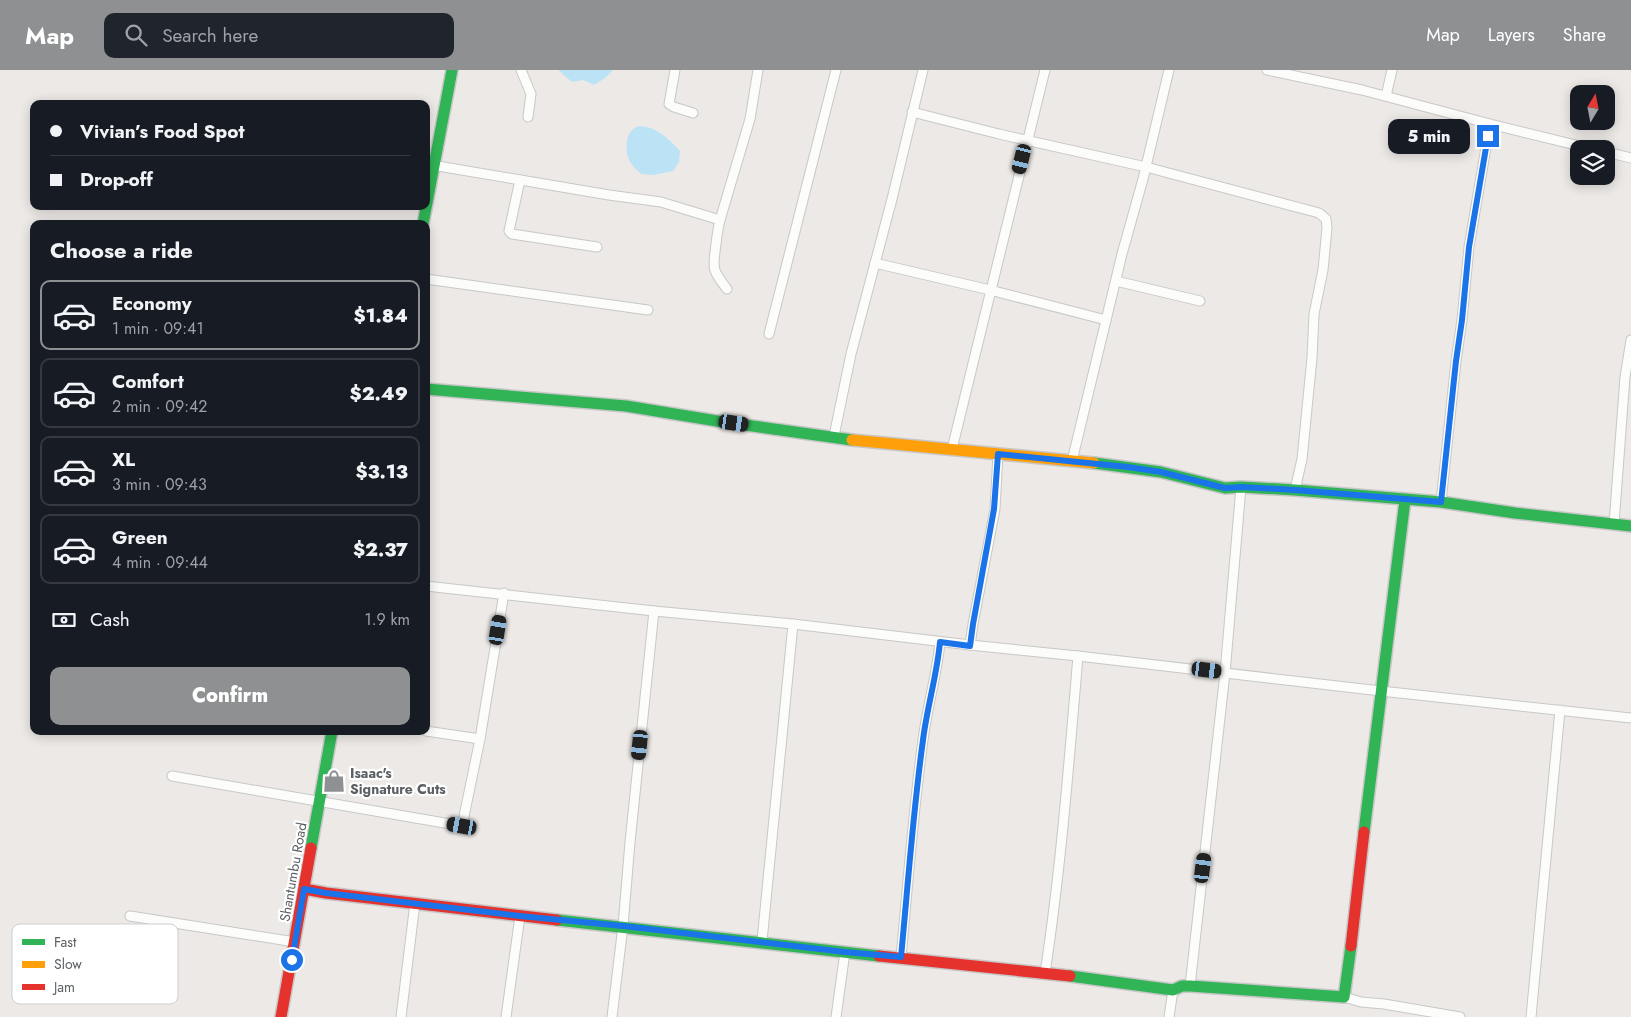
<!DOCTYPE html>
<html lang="en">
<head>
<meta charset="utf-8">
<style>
  :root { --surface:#171b24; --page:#20242c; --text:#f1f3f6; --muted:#9ea1a6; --line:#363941; --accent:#8e9092 }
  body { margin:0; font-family:Jost,sans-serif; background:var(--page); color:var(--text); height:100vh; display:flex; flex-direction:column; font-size:19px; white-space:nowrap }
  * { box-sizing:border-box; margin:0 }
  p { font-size:16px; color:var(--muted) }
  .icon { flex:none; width:28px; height:28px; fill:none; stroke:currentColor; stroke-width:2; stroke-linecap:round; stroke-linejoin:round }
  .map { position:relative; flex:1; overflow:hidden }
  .panel { position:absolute; left:30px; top:150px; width:400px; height:515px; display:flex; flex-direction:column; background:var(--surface); border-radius:10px; box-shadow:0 2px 12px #0003 }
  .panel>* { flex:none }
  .top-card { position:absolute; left:30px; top:30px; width:400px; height:110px; border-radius:10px; box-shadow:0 2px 12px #0003; display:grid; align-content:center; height:110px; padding:0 20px; background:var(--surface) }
  .needle { width:32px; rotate:10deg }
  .buttons { position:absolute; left:1570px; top:15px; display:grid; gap:10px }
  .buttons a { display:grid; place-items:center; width:45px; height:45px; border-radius:10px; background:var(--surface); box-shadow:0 2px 12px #0003; font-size:25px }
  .end { position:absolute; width:22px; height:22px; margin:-11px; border:6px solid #1a73e8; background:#fff; box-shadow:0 0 0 2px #fff }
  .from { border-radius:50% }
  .bubble { position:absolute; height:35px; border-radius:10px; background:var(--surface); box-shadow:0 2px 12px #0003; font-size:16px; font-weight:800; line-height:35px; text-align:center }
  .car { position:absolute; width:15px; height:30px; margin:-15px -8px; border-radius:6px; box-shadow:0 0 4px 1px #0007; background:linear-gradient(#222 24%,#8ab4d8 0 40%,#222 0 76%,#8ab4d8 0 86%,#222 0) }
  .top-card b { display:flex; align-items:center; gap:18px; height:48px; font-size:19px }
  .top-card b+b { border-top:1px solid var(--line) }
  .top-card i { width:12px; height:12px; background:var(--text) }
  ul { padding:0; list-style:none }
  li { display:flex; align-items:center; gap:15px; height:70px; margin:0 10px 8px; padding:0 10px; border:2px solid var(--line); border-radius:10px }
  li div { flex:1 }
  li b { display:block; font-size:19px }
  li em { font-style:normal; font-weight:800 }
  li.on { border-color:var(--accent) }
  li>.icon { width:45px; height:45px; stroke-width:1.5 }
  h2 { padding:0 20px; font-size:22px; line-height:60px }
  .pay { display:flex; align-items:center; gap:12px; height:55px; padding:0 20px; font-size:19px }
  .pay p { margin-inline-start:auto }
  .cta { display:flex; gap:10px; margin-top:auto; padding:10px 20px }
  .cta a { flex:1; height:58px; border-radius:10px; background:var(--accent); color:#fff; font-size:20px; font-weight:800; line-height:58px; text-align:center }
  header { display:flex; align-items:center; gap:30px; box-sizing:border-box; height:70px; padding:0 25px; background:var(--accent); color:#fff }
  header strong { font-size:24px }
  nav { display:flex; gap:28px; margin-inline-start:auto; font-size:18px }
  .search { width:350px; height:45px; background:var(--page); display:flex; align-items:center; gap:12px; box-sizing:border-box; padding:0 18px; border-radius:10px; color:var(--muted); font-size:19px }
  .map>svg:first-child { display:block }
  .water { fill:#bbe3f5 }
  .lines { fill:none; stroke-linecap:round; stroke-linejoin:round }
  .street-casing { stroke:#c8c8c8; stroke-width:11 }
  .fast-casing { stroke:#c7c7c7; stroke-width:14 }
  .slow-casing { stroke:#c7c7c7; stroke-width:14 }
  .jam-casing { stroke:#c7c7c7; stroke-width:14 }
  .street { stroke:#fcfcfb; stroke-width:9 }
  .fast { stroke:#30b455; stroke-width:11 }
  .slow { stroke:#ff9f0a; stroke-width:11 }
  .jam { stroke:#e5322d; stroke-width:11 }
  .route { stroke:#1a73e8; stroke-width:6 }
  .labels { text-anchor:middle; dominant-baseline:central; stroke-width:4.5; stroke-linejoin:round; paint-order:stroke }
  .poi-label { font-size:14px; font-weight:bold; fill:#5c6064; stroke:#fff; text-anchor:start }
  .street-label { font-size:14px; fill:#5c6064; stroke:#fff }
  .key { fill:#fff; stroke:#cecfd0; stroke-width:1 }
  .key-label { font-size:14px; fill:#5c6064 }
</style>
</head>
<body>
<header>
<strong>Map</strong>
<div class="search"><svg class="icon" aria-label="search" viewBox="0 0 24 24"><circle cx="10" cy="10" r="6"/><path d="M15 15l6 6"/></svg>Search here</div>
<nav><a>Map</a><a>Layers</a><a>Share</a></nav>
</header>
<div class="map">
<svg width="1631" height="947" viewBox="0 0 1631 947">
  <rect width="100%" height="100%" fill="#ece9e6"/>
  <g class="water">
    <path d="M558,0H613L605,8L594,15L583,10L572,12Z"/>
    <path d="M639,56C657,57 668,68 680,81L679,92L673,101L653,105L641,104C636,99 630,94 628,87C625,76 626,60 639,56Z"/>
  </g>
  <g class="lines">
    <defs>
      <g id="street">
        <path d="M521,0L531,24L528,47"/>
        <path d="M675,0L669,34L674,37L693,43"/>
        <path d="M1267,0L1362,20L1490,54L1469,177L1462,250L1456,291L1441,432"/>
        <path d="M1386,26L1392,0"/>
        <path d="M912,42L999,64L1146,97L1319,143L1326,149L1327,158L1323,200L1314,244L1312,288L1302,389L1295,420"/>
        <path d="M1490,54L1592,79"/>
        <path d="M1606,82L1631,88"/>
        <path d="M426,94L609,125L661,132L720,150C718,158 717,165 716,174C713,198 711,199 727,219"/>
        <path d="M520,110L509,161L512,164L597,177"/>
        <path d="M720,150L750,49L758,0"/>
        <path d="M875,193L990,220L1106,250"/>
        <path d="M426,209L648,240"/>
        <path d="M1116,211L1200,231"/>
        <path d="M769,264L836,0"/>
        <path d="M834,366L851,284L892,129L923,0"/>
        <path d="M952,379L1045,0"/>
        <path d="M1072,391L1122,184L1143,109L1169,0"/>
        <path d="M1614,454L1625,307L1631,270"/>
        <path d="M426,516L654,541L793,554L970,575L1078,586L1381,621L1631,648"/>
        <path d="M970,575L973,554L995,439L998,384"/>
        <path d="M426,661L480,669"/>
        <path d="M172,706L462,756L480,669L504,523"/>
        <path d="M130,846L295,872"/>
        <path d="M762,871L793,554"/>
        <path d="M901,887C908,814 913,742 923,670C927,637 937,605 940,572"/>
        <path d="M1045,903C1061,798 1069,692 1078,586"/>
        <path d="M1190,916L1225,603L1241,417"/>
        <path d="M1344,927L1361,932L1384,934L1460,947"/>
        <path d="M401,947L415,833"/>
        <path d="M506,947L520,846"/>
        <path d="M612,947L623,856L630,772L654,541"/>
        <path d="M836,947L845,882"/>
        <path d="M1169,947L1173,920"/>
        <path d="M1531,947L1560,640"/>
      </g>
      <g id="fast">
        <path d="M423,154L452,0"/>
        <path d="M426,319L626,336L717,351L852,370"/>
        <path d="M1094,393L1161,402L1225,418L1241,417L1295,420L1441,432L1515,443L1631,456"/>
        <path d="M1364,762L1405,430"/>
        <path d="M311,778L332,661"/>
        <path d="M557,850L879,886"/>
        <path d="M1070,906L1173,920L1182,916H1190L1344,927L1351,876"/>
      </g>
      <path id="slow" d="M852,370L1094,393"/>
      <g id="jam">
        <path d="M304,819L326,823L557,850"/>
        <path d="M1351,876L1364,762"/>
        <path d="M879,886L1070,906"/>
        <path d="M281,947L311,778"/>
      </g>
    </defs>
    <use href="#street" class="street-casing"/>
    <use href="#fast" class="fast-casing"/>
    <use href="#slow" class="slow-casing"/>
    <use href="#jam" class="jam-casing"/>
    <use href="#street" class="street"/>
    <use href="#fast" class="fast"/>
    <use href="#slow" class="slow"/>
    <use href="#jam" class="jam"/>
  </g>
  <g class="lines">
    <path class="route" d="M292,890L304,819L326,823L520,846L623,856L845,882L901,887C908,814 913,742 923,670C927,637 937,605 940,572L970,576L973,554L994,439L998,384L1128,397L1161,402L1225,418L1242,417L1295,420L1441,432L1456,291L1462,250L1469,177L1488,66"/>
  </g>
  <defs>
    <symbol id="shop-bare" viewBox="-9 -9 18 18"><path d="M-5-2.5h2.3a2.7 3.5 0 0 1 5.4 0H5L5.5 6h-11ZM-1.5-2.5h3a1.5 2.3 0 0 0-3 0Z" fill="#8e9092" stroke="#fff" stroke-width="2.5" paint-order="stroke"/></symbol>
  </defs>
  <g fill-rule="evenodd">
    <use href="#shop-bare" x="318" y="695" width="32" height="32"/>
  </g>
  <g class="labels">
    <g class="poi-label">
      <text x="350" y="703">Isaac's<tspan x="350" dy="16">Signature Cuts</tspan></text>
    </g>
    <g class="street-label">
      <text transform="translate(293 802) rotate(-80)">Shantumbu Road</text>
    </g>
  </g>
  <rect x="12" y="854" width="166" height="80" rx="8" class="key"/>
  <rect x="22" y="869" width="23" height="6" fill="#30b455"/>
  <rect x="22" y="891" width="23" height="7" fill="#ff9f0a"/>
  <rect x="22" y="914" width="23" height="6" fill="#e5322d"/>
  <g class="key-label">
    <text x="54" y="877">Fast</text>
    <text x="54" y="899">Slow</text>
    <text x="54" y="922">Jam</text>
  </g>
</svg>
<div class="buttons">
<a><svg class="needle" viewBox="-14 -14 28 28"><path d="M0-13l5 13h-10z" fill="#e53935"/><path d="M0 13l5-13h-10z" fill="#9ea1a6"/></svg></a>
<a><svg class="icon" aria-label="layers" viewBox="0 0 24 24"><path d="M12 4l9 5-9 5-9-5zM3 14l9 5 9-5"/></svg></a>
</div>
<i class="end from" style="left:292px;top:890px"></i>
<i class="end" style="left:1488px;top:66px"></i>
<div class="bubble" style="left:1388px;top:49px;width:82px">5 min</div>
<i class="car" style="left:1022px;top:89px;rotate:194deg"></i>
<i class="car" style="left:734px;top:353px;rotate:98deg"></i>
<i class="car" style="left:498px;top:560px;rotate:9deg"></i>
<i class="car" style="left:1207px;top:600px;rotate:97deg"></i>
<i class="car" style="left:640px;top:675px;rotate:186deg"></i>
<i class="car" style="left:462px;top:756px;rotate:280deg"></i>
<i class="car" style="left:1203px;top:798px;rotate:7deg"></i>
<div class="top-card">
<b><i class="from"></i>Vivian’s Food Spot</b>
<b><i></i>Drop-off</b>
</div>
<section class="panel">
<h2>Choose a ride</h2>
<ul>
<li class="on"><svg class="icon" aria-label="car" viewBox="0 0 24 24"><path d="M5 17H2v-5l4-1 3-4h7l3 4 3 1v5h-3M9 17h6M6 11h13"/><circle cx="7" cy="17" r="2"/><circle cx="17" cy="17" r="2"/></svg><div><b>Economy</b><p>1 min · 09:41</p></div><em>$1.84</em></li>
<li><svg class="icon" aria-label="car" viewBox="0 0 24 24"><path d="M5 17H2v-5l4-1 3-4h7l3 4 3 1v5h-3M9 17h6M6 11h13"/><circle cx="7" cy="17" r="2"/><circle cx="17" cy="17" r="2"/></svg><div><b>Comfort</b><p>2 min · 09:42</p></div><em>$2.49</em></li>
<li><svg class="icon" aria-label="car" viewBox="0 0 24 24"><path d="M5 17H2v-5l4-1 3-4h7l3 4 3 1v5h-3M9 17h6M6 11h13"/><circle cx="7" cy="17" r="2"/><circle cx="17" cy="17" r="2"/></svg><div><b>XL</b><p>3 min · 09:43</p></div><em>$3.13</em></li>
<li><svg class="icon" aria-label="car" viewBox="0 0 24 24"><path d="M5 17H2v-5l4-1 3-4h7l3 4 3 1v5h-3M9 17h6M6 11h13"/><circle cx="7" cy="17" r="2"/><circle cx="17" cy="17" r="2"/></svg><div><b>Green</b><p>4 min · 09:44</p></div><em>$2.37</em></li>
</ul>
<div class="pay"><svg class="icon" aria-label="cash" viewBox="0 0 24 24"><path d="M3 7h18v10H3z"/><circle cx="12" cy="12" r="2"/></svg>Cash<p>1.9 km</p></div>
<div class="cta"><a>Confirm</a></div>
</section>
</div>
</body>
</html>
